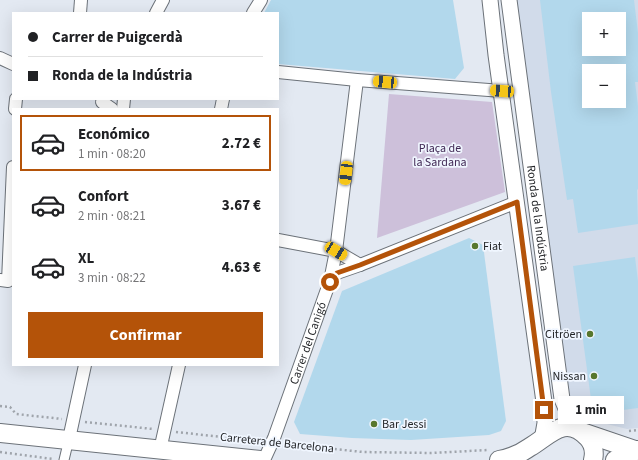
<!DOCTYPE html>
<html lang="es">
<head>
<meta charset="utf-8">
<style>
  :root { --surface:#fff; --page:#f2f2f2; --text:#202124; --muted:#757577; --line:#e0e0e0; --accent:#b45309 }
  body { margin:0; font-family:"Source Sans 3",sans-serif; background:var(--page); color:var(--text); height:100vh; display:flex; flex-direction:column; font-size:15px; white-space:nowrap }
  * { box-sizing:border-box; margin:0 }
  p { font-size:13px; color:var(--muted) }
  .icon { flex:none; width:22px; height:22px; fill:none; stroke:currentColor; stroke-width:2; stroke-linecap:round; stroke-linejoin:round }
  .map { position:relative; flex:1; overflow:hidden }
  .drawer { position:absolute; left:12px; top:108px; width:267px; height:258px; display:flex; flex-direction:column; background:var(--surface); border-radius:0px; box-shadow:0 4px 16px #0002 }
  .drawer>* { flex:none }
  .hud { position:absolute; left:12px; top:12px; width:267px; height:88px; border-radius:0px; box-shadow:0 4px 16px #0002; display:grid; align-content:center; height:88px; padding:0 16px; background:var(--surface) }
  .buttons { position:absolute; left:582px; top:12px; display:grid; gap:8px }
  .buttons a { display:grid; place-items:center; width:44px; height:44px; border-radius:0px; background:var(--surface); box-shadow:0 4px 16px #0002; font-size:20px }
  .end { position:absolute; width:18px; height:18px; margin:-9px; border:5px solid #b45309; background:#fff; box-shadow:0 0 0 2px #fff }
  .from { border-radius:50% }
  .bubble { position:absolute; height:28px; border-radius:0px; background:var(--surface); box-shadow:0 4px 16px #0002; font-size:13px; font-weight:700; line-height:28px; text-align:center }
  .car { position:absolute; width:12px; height:24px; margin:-12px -6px; border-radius:5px; box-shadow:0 0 3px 1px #0007; background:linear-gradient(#f5c518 24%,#345 0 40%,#f5c518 0 76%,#345 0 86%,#f5c518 0) }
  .hud b { display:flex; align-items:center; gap:14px; height:38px; font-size:15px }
  .hud b+b { border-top:1px solid var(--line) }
  .hud i { width:10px; height:10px; background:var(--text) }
  ul { padding:7px 0 0; list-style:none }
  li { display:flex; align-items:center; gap:12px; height:56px; margin:0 8px 6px; padding:0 8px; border:2px solid transparent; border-radius:0px }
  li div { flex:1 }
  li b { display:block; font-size:15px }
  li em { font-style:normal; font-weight:700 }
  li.selected { border-color:var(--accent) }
  li>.icon { width:36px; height:36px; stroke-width:1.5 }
  .primary-button { display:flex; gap:8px; margin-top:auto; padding:8px 16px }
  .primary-button a { flex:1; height:46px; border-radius:0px; background:var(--accent); color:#fff; font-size:16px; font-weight:700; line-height:46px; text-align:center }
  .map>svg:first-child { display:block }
  .built { fill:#d1dbea; fill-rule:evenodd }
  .green { fill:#cdc0da }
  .building { fill:#b2d8ec; fill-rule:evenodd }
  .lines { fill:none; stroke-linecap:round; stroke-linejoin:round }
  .pedestrian-casing { stroke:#6c7279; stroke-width:11 }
  .minor-casing { stroke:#6c7279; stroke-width:14 }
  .tertiary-casing { stroke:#6c7279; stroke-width:17 }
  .primary-casing { stroke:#6c7279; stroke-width:20 }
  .path { stroke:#9fa4ab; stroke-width:2.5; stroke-dasharray:2 3; stroke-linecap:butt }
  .pedestrian { stroke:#fff; stroke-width:9 }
  .minor { stroke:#fff; stroke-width:12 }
  .tertiary { stroke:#fff; stroke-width:15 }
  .primary { stroke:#fff; stroke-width:18 }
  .route { stroke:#b45309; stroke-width:5 }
  .poi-dot { fill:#57772d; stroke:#f0f6ff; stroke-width:1.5 }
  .labels { text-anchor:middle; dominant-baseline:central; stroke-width:3.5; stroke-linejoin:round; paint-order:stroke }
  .park-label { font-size:12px; fill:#402854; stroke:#f0f6ff }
  .street-label { font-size:12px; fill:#242629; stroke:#f0f6ff }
  .poi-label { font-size:12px; fill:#242629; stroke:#f0f6ff; text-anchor:start }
</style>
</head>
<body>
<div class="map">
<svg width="638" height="460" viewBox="0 0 638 460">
  <rect width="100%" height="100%" fill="#e3e9f2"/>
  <path class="built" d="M509,0H638V428L627,429L591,420L570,397ZM589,19H619V49H589ZM589,71H619V101H589Z"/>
  <path class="green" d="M389,94L492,102L505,192L377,238Z"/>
  <g class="building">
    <path d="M271,0H453L464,68L455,79L278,64V13H264Z"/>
    <path d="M540,0H634L638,33V82H635L638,106V189L637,190L638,224L578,233L573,199L567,200L551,92ZM589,19H619V49H589ZM589,71H619V101H589Z"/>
    <path d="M469,238L483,245L506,421L501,431L489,435L411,440L352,438L300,434L294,422L342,291Z"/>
    <path d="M635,257L638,281V408L593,414L573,266Z"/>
  </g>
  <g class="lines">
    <defs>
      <path id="pedestrian" d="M64,460L69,439"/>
      <g id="minor">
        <path d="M80,13L81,0"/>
        <path d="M156,13L163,0"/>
        <path d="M253,13L261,0"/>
        <path d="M0,58L13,64"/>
        <path d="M278,72L357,80L502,91"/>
        <path d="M104,99L102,102L112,109"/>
        <path d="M15,109L16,99"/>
        <path d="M123,109L124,99"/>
        <path d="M221,109L223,99"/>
        <path d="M278,240L336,251L360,265"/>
        <path d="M0,280L8,281L13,167"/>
        <path d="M330,281L337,273L360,265L517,202"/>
        <path d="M69,439L85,365"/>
        <path d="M160,450L179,365"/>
        <path id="s1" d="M264,460L274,438L330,281L336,251L357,80"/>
      </g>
      <g id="tertiary">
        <path d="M490,0L496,55L544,402L545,423L542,440"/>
        <path id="s2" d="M509,0L562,399L570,418L580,431"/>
      </g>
      <g id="primary">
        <path d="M582,432L635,450"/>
        <path d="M0,433L260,460"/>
        <path d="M499,460C511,458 520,454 530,447C549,436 565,414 587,437C593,443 595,452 593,460"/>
        <path d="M615,460L638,450"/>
      </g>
    </defs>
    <use href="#pedestrian" class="pedestrian-casing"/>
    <use href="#minor" class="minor-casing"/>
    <use href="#tertiary" class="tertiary-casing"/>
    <use href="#primary" class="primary-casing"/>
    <g class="path">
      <path d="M0,406L10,407L16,414L62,419"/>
      <path d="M85,422L153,429"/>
      <path d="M629,431L638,430"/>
      <path d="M176,432L259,441"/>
      <path d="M285,444L363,452L431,453L488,450"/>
      <path d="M0,452L53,459"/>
    </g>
    <use href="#pedestrian" class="pedestrian"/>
    <use href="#minor" class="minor"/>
    <use href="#tertiary" class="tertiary"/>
    <use href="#primary" class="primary"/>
  </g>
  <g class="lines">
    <path class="route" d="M330,282L337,273L360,265L517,202L544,410"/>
  </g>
  <g class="poi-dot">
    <circle cx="475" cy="246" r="4"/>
    <circle cx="590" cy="334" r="4"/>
    <circle cx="594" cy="376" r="4"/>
    <circle cx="374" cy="424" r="4"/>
  </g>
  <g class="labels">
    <g class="park-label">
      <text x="440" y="148">Plaça de<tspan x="440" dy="14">la Sardana</tspan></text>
    </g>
    <g class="street-label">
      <text stroke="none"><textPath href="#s2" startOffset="220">Ronda de la Indústria</textPath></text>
      <text stroke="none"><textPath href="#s1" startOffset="125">Carrer del Canigó</textPath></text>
      <text transform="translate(277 443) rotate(6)">Carretera de Barcelona</text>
    </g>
    <g class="poi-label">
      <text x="483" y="246">Fiat</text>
      <text x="582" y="334" text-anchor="end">Citröen</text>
      <text x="586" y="376" text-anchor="end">Nissan</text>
      <text x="382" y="424">Bar Jessi</text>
    </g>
  </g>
</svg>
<div class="buttons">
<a>+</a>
<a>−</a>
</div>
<i class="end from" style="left:330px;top:282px"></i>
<i class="end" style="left:544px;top:410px"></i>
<div class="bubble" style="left:558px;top:396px;width:66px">1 min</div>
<i class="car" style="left:385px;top:82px;rotate:275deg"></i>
<i class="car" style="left:502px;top:91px;rotate:274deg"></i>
<i class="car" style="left:346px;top:173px;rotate:187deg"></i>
<i class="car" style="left:336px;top:251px;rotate:121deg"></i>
<div class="hud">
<b><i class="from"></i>Carrer de Puigcerdà</b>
<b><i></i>Ronda de la Indústria</b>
</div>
<section class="drawer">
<ul>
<li class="selected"><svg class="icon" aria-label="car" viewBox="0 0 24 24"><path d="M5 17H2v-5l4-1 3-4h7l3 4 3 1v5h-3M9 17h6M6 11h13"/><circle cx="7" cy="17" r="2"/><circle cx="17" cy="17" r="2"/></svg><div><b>Económico</b><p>1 min · 08:20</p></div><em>2.72 €</em></li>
<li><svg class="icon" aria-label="car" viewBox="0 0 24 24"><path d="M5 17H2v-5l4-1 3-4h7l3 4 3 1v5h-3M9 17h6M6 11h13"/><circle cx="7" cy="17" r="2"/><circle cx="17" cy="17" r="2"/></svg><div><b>Confort</b><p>2 min · 08:21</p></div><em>3.67 €</em></li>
<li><svg class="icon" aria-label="car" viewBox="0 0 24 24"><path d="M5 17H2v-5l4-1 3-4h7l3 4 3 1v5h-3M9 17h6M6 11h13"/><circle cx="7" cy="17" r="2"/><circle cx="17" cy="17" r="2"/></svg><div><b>XL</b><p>3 min · 08:22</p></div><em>4.63 €</em></li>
</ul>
<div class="primary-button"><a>Confirmar</a></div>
</section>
</div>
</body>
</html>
